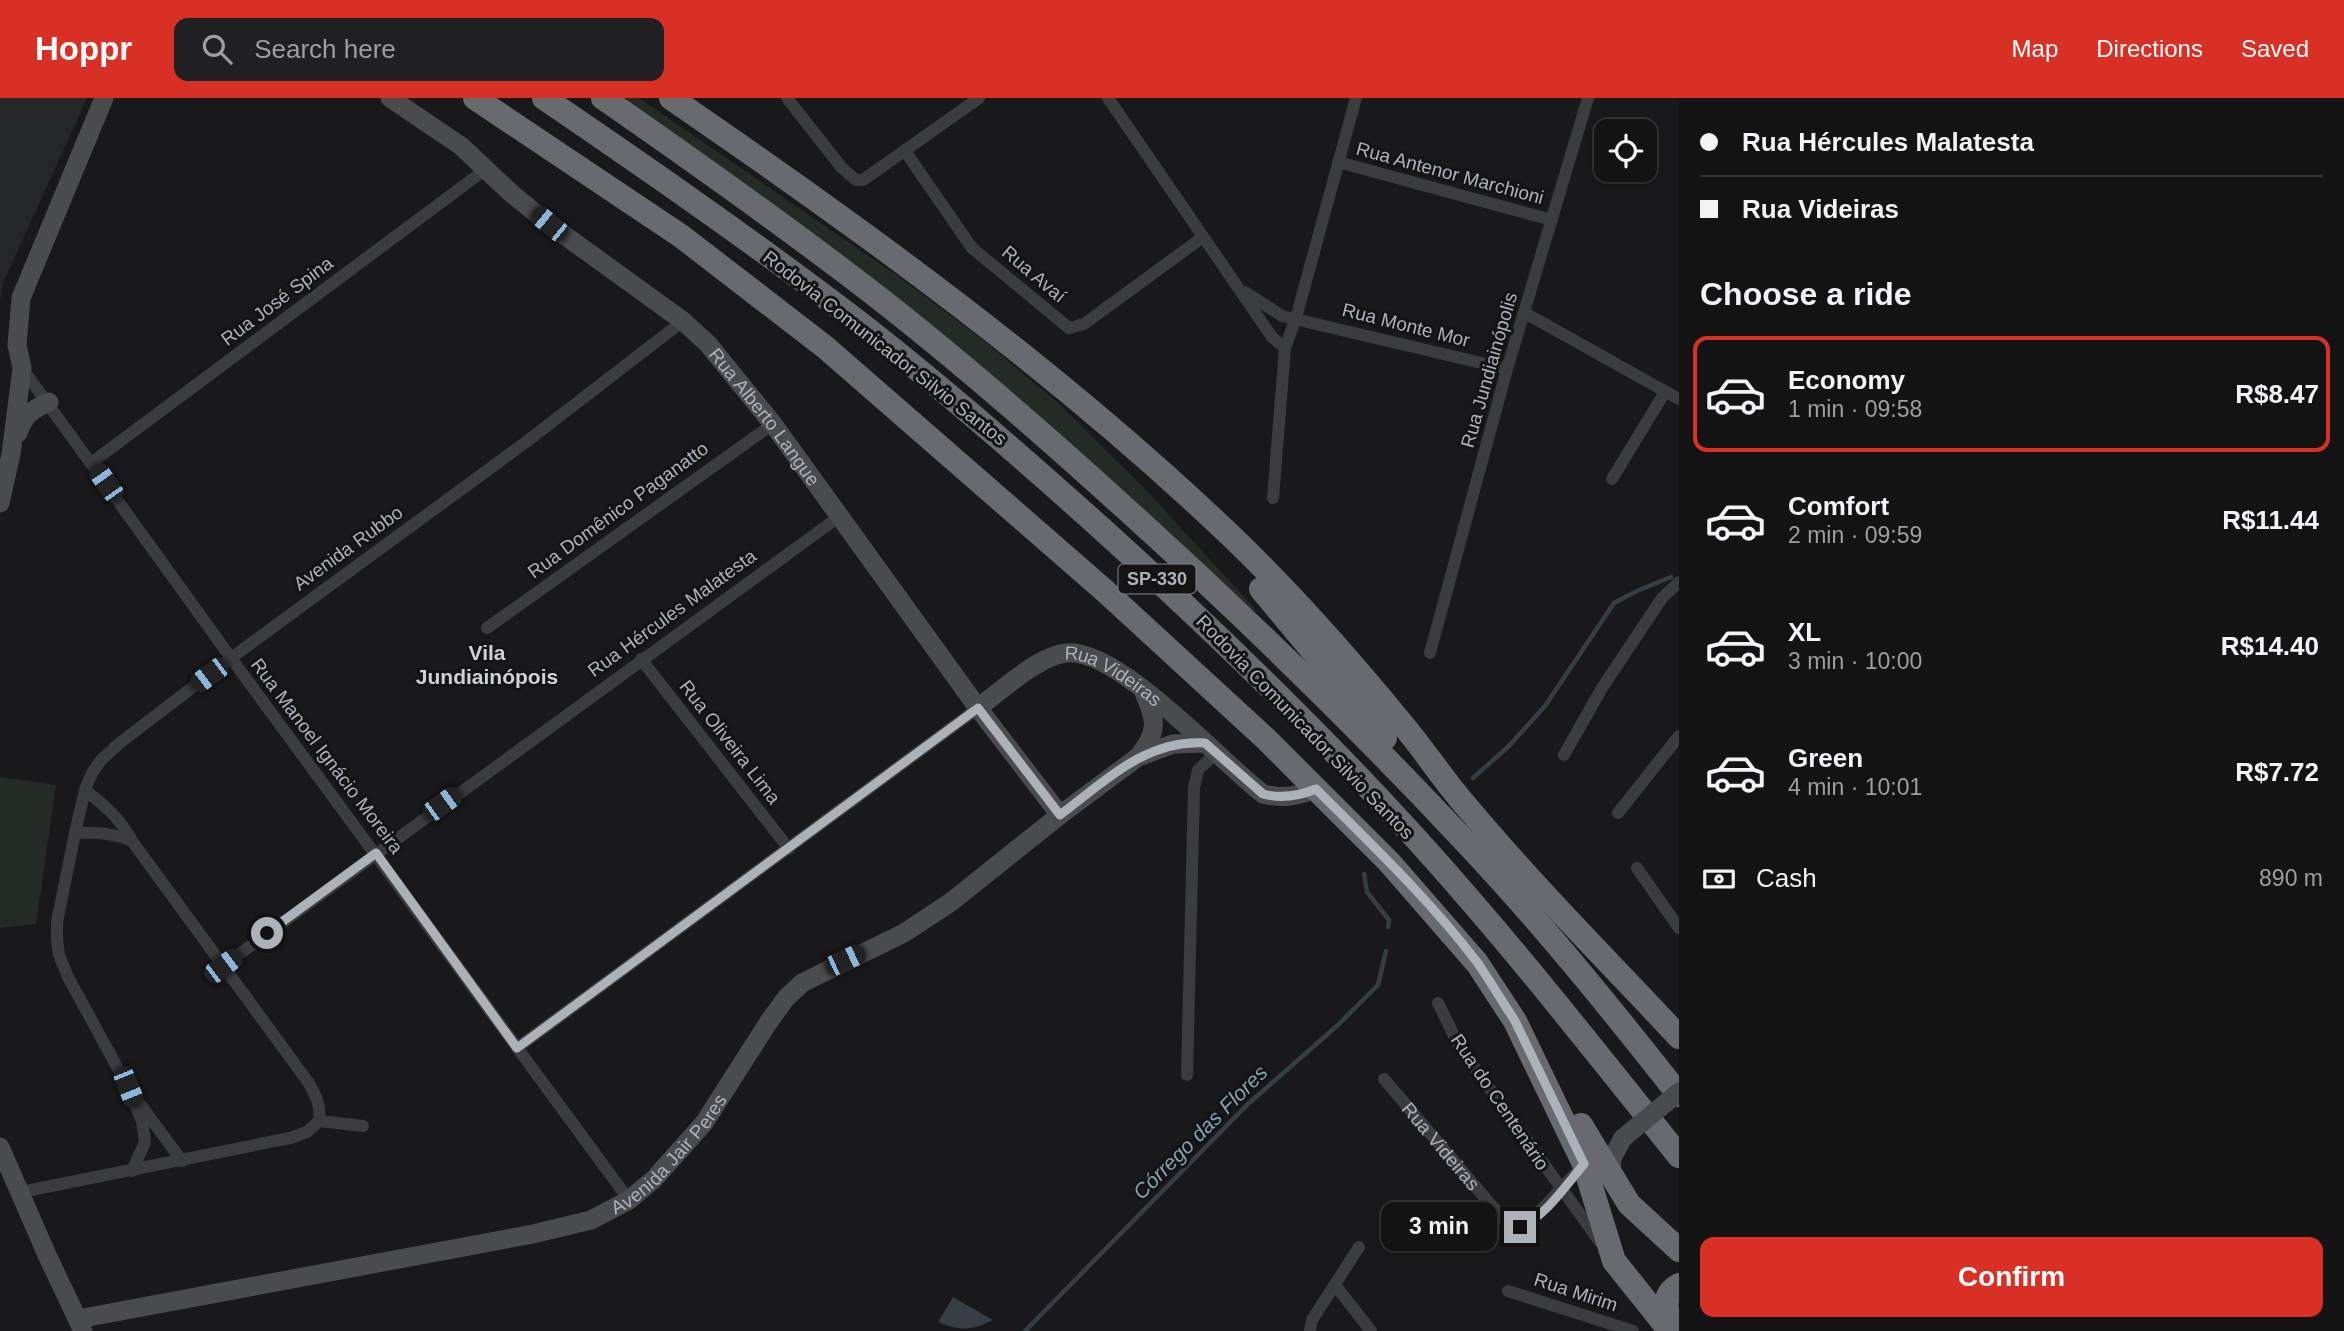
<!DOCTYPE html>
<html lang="en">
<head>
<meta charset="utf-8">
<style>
  :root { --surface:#131314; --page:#202022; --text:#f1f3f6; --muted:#9d9ea0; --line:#323234; --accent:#d93025 }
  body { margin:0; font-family:Arial,sans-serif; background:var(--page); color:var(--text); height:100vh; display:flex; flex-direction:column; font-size:26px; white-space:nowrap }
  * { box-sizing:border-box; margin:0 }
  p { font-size:23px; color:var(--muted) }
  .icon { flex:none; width:38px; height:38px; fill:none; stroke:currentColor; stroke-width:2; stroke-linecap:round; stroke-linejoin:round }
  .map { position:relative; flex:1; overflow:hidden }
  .drawer { display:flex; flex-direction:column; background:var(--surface); width:665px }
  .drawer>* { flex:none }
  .guide { display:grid; align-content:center; height:154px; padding:0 21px; background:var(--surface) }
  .controls { position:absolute; left:1594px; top:21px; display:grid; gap:14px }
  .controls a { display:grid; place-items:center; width:63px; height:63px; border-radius:14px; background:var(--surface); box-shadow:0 4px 10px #0003,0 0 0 2px var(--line); font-size:35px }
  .end { position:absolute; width:32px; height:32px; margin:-16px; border:9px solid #adb2b9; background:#111; box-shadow:0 0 0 4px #111 }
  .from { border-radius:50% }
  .bubble { position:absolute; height:49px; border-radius:14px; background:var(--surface); box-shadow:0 4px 10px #0003,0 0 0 2px var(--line); font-size:23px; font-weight:800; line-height:49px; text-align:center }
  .car { position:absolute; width:21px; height:42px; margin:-21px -10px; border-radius:9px; box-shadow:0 0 5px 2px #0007; background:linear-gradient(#222 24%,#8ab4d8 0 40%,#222 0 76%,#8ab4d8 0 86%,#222 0) }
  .guide b { display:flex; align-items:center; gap:24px; height:66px; font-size:26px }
  .guide b+b { border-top:2px solid var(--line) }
  .guide i { width:18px; height:18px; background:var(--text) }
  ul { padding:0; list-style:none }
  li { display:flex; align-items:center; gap:21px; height:116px; margin:0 14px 10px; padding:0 7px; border:4px solid transparent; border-radius:14px }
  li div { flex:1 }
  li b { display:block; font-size:26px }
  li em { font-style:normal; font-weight:800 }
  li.on { border-color:var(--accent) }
  li>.icon { width:63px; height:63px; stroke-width:1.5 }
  h2 { padding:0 21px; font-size:32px; line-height:84px }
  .pay { display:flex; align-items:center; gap:18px; height:77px; padding:0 21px; font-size:26px }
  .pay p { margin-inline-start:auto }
  .cta { display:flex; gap:14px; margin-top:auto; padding:14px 21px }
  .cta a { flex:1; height:80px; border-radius:14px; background:var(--accent); color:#fff; font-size:28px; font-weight:800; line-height:80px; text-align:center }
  header { display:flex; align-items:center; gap:42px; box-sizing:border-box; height:98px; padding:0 35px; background:var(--accent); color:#fff }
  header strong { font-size:33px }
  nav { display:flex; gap:38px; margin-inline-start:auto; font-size:24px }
  .search { width:490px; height:63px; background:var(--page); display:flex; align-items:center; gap:18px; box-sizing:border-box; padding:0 24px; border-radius:14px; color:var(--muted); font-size:26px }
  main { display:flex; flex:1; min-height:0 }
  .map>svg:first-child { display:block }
  .built { fill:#252628 }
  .green { fill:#242b24 }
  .water { fill:#343e43 }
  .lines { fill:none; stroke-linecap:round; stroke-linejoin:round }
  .stream { stroke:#343e43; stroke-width:4.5 }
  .street { stroke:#3b3c40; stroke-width:12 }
  .secondary { stroke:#494b4f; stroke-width:19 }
  .highway { stroke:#676b70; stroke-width:24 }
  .secondary-bridge { stroke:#494b4f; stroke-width:19 }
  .route { stroke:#adb2b9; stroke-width:9 }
  .labels { text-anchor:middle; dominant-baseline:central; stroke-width:6; stroke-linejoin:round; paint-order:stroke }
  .shield { fill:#141416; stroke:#7f8388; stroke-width:2 }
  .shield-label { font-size:18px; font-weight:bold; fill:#adb2b9 }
  .street-label { font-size:19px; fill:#adb2b9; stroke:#141416 }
  .neighbourhood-label { font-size:21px; font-weight:bold; fill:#ced1d6; stroke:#141416 }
  .water-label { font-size:21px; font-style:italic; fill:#88a3b0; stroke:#141416 }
</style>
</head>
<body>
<header>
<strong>Hoppr</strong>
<div class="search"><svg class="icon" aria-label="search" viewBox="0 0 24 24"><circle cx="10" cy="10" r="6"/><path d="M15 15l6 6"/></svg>Search here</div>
<nav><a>Map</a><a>Directions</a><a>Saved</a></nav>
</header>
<main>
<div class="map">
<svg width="1679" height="1233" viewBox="0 0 1679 1233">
  <rect width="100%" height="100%" fill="#19191b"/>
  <path class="built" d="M0,0H87L3,185L0,203Z"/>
  <g class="green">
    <path d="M616,0H639L899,179L983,242L1056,303L1146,392L1258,514L1245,508Z"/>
    <path d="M0,679L56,687L36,826L0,830Z"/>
  </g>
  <path class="water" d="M953,1199L993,1222C971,1233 960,1233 938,1224Z"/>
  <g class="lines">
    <g class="stream">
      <path d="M1473,680L1509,648L1545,608L1614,505L1637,493L1671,479"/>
      <path d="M1364,776L1367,794L1389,822L1388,829"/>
      <path d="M1025,1233L1248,1006L1338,927L1378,887L1386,853"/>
    </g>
    <g class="street">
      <path d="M787,0L842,70L856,82H863L979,0"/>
      <path d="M1108,0L1272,239L1285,250"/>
      <path d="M905,53L972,150L1069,230L1084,226L1203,139"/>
      <path d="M1338,64L1552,122"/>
      <path d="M1245,194L1282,218L1507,271"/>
      <path d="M1525,215L1679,301"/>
      <path d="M22,270L231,560L629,1102"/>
      <path d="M91,365L486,71"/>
      <path d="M1612,381L1665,294"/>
      <path d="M1273,400L1285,250L1296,220L1356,0"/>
      <path d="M487,530L773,326"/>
      <path d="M1430,555L1507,271L1588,0"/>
      <path d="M641,561L789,751"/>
      <path d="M1564,657L1602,590L1662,500L1679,484"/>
      <path d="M85,692C104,707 121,721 132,743L308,984C316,997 321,1007 319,1023"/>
      <path d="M1618,715L1679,638"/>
      <path d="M75,735C95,734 112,735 132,743"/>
      <path d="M1637,770L1679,830"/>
      <path d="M223,868L840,418"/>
      <path d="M1438,905L1459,948L1600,1144"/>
      <path d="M517,950L978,610"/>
      <path d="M1187,977L1194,690L1198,672L1216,655"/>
      <path id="s1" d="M1384,981L1509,1128L1520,1129L1529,1125L1584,1066"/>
      <path d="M140,1006L182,1063"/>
      <path d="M319,1023L363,1028"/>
      <path d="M132,1073L145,1044L142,1023L128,989L68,879L59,857L57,841V824L75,735L85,692L92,675L101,662L121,644L231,560L526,344L683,223"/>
      <path d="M21,1094L290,1040L307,1034L319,1023"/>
      <path d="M1335,1187L1371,1233"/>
      <path d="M1508,1193L1633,1233"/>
      <path d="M1310,1233L1312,1222L1359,1149"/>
    </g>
    <g class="secondary">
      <path id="s2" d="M390,0L461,48L511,95L549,126L683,223L708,246L773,326L978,610L1060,717"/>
      <path d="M18,335C24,317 31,312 49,304"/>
      <path d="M0,405L11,356L22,270L17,247L21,200L104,0"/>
      <path id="s3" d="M978,610C1001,593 1039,557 1067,555C1118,550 1221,664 1263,696C1282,701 1298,698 1316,691"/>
      <path d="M1138,659C1159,633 1156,623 1144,594"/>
      <path d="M0,1049L47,1157L83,1233"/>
      <path d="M1611,1079L1612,1060L1623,1040"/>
      <path id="s4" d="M78,1221L533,1136L591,1122L629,1102L654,1081L704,1025L768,925L786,900L802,885L904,835L951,804L1060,717L1138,659L1173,646L1204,645"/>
    </g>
    <g class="highway">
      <path d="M475,0L681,138L825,249L1105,493L1266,641L1389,764L1477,865L1515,923L1584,1066L1614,1163L1670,1233"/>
      <path d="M544,0C650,72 755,145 857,223C941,288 1022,359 1102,431C1208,527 1312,627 1409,733C1504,837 1591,948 1679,1058"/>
      <path d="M603,0C698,66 793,133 884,204C968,270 1048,340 1126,411C1241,515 1353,624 1459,737C1537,819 1609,908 1679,997"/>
      <path d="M671,0C866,134 1058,273 1230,437C1292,496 1349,561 1403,627C1425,653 1444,683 1467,709C1534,789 1608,863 1679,939"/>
      <path d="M1261,491L1385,640"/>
      <path d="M1581,1027L1629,1106L1679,1152"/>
      <path d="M1672,1232C1667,1215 1660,1197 1679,1187"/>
    </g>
    <path class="secondary-bridge" d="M1623,1040L1679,994"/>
  </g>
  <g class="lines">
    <path class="route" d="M267,835L376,755L517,950L978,610L1060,717C1104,684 1146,641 1205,645L1263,696C1282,701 1299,698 1316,691C1371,746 1429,801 1477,864C1490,883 1502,903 1515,923L1584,1066C1566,1087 1546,1118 1520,1129"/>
  </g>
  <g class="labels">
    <rect class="shield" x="1118.5" y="466.5" width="77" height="29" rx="5"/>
    <g class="shield-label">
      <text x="1157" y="481">SP-330</text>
    </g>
    <g class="street-label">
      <text transform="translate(1450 75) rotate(15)">Rua Antenor Marchioni</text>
      <text transform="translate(1034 176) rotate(40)">Rua Avaí</text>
      <text transform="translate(277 203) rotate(-37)">Rua José Spina</text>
      <text transform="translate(1406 227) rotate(14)">Rua Monte Mor</text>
      <text transform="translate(885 250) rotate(38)">Rodovia Comunicador Silvio Santos</text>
      <text transform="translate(1489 272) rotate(-74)">Rua Jundiainópolis</text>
      <text stroke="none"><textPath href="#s2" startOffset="495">Rua Alberto Langue</textPath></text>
      <text transform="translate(618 412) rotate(-36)">Rua Domênico Paganatto</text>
      <text transform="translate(348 450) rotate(-36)">Avenida Rubbo</text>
      <text transform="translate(672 515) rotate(-36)">Rua Hércules Malatesta</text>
      <text stroke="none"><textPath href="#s3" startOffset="158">Rua Videiras</textPath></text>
      <text transform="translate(1305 629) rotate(46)">Rodovia Comunicador Silvio Santos</text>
      <text transform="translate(730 644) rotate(52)">Rua Oliveira Lima</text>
      <text transform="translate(327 658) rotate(53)">Rua Manoel Ignácio Moreira</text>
      <text transform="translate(1500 1004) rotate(56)">Rua do Centenário</text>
      <text stroke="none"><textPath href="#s1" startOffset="88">Rua Videiras</textPath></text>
      <text stroke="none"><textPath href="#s4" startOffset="626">Avenida Jair Peres</textPath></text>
      <text transform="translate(1576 1194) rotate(18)">Rua Mirim</text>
    </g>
    <g class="neighbourhood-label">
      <text x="487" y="554">Vila<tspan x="487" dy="24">Jundiainópois</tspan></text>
    </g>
    <g class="water-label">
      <text transform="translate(1200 1034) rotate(-45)">Córrego das Flores</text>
    </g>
  </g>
</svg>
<div class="controls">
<a><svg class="icon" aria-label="locate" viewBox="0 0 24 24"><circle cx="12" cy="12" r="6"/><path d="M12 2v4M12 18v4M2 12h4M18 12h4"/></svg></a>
</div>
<i class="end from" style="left:267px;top:835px"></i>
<i class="end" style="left:1520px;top:1129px"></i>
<div class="bubble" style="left:1381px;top:1104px;width:116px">3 min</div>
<i class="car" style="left:549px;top:126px;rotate:309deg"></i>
<i class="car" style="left:106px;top:385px;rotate:325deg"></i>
<i class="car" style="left:209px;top:577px;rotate:233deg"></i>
<i class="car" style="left:442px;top:706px;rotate:54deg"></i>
<i class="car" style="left:845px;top:862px;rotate:65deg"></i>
<i class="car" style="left:223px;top:868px;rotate:53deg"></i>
<i class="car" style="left:128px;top:989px;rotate:158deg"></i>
</div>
<section class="drawer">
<div class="guide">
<b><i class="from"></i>Rua Hércules Malatesta</b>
<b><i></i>Rua Videiras</b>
</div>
<h2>Choose a ride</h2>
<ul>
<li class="on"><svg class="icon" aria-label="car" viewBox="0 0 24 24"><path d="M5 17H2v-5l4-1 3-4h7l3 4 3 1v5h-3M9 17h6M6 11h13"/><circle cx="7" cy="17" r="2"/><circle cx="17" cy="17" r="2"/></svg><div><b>Economy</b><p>1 min · 09:58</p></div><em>R$8.47</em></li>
<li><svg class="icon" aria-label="car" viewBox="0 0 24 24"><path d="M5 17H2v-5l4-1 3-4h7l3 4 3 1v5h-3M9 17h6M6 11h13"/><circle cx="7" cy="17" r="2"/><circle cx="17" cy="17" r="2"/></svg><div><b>Comfort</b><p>2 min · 09:59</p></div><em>R$11.44</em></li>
<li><svg class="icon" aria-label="car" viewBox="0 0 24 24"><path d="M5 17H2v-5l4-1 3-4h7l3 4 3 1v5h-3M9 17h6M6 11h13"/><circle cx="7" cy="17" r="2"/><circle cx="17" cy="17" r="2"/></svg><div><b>XL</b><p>3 min · 10:00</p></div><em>R$14.40</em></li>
<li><svg class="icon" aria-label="car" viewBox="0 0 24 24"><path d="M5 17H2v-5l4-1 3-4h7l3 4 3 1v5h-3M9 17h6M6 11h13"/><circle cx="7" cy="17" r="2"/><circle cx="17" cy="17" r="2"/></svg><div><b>Green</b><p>4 min · 10:01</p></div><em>R$7.72</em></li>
</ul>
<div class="pay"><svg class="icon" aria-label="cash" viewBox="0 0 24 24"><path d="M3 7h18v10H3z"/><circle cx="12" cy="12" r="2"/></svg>Cash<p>890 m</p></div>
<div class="cta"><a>Confirm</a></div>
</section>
</main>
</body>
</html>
